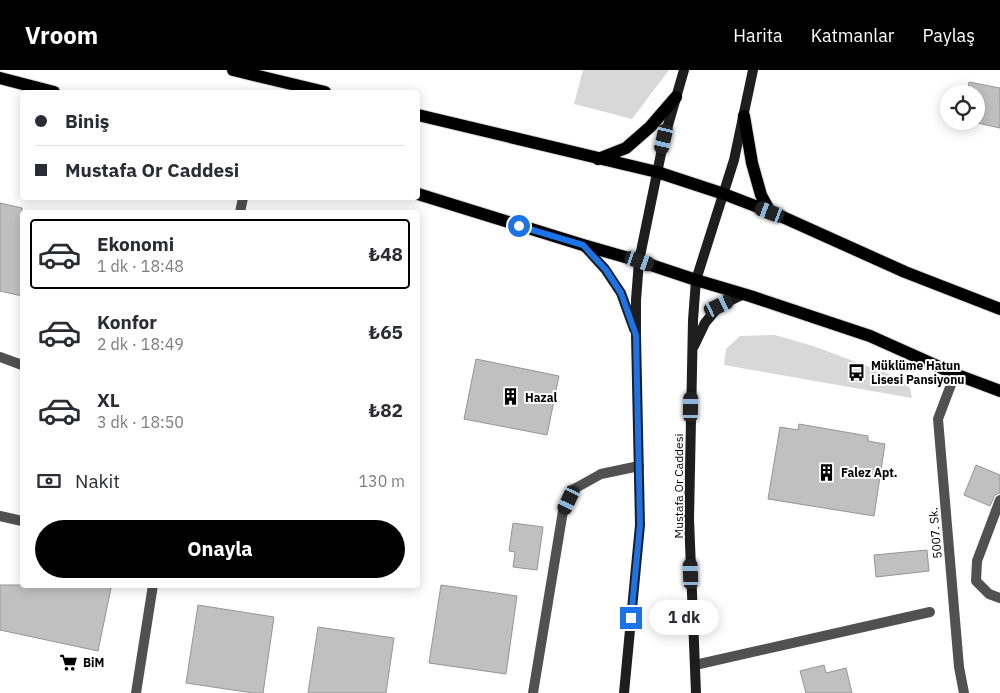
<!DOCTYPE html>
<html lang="tr">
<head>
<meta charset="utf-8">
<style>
  :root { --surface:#fff; --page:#f2f2f3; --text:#2b2b33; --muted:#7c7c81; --line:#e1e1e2; --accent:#000 }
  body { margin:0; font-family:"IBM Plex Sans",sans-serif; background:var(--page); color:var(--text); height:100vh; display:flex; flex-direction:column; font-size:19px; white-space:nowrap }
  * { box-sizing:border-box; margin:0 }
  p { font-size:16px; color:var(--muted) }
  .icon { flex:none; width:28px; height:28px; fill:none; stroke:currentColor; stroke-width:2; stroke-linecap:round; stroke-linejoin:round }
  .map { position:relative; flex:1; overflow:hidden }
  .details { position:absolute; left:20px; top:140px; width:400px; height:378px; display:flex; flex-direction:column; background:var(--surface); border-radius:5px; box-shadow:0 2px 12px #0003 }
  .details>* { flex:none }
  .guide { position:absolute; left:20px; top:20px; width:400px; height:110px; border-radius:5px; box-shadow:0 2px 12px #0003; display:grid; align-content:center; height:110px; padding:0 15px; background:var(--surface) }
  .controls { position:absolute; left:940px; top:15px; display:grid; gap:10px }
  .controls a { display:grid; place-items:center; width:45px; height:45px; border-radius:50%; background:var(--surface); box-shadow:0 2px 12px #0003; font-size:25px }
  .end { position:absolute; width:22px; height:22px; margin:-11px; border:6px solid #1a73e8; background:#fff; box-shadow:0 0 0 2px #fff }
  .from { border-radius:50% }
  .bubble { position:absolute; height:35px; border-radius:18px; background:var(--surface); box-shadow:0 2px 12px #0003; font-size:16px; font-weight:800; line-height:35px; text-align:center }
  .car { position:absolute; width:15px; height:30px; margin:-15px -8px; border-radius:6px; box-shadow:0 0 4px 1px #0007; background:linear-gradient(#222 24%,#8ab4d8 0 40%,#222 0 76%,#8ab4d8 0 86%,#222 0) }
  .guide b { display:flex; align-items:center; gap:18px; height:48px; font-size:19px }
  .guide b+b { border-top:1px solid var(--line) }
  .guide i { width:12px; height:12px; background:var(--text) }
  ul { padding:9px 0 0; list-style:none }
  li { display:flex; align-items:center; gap:15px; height:70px; margin:0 10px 8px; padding:0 5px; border:2px solid transparent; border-radius:5px }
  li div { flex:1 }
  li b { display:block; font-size:19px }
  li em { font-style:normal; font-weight:800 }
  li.on { border-color:var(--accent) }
  li>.icon { width:45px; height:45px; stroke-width:1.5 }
  .pay { display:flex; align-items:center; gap:12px; height:55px; padding:0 15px; font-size:19px }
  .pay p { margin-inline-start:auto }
  .button { display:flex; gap:10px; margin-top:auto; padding:10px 15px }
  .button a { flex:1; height:58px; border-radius:30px; background:var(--accent); color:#fff; font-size:20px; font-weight:800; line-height:58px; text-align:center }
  header { display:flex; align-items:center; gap:30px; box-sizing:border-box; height:70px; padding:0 25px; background:var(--accent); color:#fff }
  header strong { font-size:24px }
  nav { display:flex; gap:28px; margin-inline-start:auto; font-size:18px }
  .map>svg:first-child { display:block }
  .green { fill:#d8d8d8 }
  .building { fill:#c0c0c0; stroke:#959595 }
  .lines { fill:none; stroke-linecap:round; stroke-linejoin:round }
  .primary-casing { stroke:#dbdbdb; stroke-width:14 }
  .lane { stroke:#515151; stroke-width:10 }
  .street { stroke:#515151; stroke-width:10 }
  .secondary { stroke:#1e1e1e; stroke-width:10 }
  .primary { stroke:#000; stroke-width:12 }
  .route { stroke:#1a73e8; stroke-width:6 }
  .labels { text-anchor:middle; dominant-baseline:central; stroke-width:4; stroke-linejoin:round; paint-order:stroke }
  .poi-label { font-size:12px; font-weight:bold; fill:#000; stroke:#fff; text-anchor:start }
  .street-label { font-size:12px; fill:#000; stroke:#fff }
</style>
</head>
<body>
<header>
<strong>Vroom</strong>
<nav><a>Harita</a><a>Katmanlar</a><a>Paylaş</a></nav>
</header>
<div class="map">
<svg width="1000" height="623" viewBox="0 0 1000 623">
  <rect width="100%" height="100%" fill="#fff"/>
  <g class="green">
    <path d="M583,0H669L632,49L574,34Z"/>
    <path d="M775,265L813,276L894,306L910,318L912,328L724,295L726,279L740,266Z"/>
  </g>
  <g class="building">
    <path d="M969,12L1000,18V58L968,51H976V24H967Z"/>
    <path d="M0,133L22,138V226L0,221Z"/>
    <path d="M476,289L559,306L547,365L464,349Z"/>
    <path d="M799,354L868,366V371L885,374L874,446L768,429L780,357L798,360Z"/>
    <path d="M976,395L1000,405V423L995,425L990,436L964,425Z"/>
    <path d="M513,453L543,457L537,500L513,497L515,482L509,481Z"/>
    <path d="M927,480L929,501L876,507L874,485Z"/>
    <path d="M0,515H95L111,518L98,581L0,560Z"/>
    <path d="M441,515L517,526L506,604L429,593Z"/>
    <path d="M198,535L274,547L263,623H253L186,613Z"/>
    <path d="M318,557L394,568L386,623H308Z"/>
    <path d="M824,595L826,603L846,598L852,623H806L800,601Z"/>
  </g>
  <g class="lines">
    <defs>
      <g id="primary">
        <path d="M233,0L325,22"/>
        <path d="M0,8L54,22"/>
        <path d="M418,45L657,102L724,124L776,144L905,202L1000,239"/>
        <path d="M744,46L752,93L761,125L770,142"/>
        <path d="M598,89L626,78L650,57L676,27"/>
        <path d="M418,124L583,175L639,191L696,210L750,226L870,266L955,304L1000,321"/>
      </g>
    </defs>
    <use href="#primary" class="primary-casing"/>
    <g class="lane">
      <path d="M1000,430L977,491L976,511L989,524L1000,528"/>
      <path d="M695,595L930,542"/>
      <path d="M533,623L563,441L574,419L601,404L639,396"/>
    </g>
    <g class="street">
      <path d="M240,142L243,128"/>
      <path d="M0,287L22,295"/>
      <path d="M955,304L938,349L959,597L964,623"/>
      <path d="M0,446L22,451"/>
      <path d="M136,623L153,515"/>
    </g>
    <g class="secondary">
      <path d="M583,175L605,199L621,223L634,259"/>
      <path d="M694,276L705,253L719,236L744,224"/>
      <path d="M624,623L640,455L636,265V230L639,191L664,69L684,0"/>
      <path d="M696,623L689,449L693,250L696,210L734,90L753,0"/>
    </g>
    <use href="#primary" class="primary"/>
  </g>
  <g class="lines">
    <path class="route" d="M519,156L583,175L606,200L621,223L636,265L640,455L631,548"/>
  </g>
  <defs>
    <symbol id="bus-bare" viewBox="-9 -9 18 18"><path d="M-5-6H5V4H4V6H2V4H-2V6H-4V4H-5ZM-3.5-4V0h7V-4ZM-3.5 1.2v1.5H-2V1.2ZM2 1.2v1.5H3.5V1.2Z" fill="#000" stroke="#fff" stroke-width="2.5" paint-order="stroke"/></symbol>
    <symbol id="building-bare" viewBox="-9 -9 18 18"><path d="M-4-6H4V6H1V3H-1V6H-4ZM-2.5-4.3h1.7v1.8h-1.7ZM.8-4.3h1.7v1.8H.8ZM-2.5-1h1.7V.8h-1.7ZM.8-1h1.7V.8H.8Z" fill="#000" stroke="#fff" stroke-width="2.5" paint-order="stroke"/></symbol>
    <symbol id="supermarket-bare" viewBox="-9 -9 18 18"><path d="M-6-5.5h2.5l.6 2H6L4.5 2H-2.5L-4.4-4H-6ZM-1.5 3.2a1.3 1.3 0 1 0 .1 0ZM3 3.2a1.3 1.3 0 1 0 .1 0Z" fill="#000" stroke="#fff" stroke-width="2.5" paint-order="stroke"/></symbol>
  </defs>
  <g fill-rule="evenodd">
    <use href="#bus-bare" x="844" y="290" width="25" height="25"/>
    <use href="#building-bare" x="498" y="314" width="25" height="25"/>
    <use href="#building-bare" x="814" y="390" width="25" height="25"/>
    <use href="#supermarket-bare" x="56" y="580" width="25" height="25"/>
  </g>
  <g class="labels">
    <g class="poi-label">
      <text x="871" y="295">Müklüme Hatun<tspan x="871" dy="14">Lisesi Pansiyonu</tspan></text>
      <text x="525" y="327">Hazal</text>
      <text x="841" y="402">Falez Apt.</text>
      <text x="83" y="592">BiM</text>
    </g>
    <g class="street-label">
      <text transform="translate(678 416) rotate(-90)">Mustafa Or Caddesi</text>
      <text transform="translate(935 463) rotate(-95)">5007. Sk.</text>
    </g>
  </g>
</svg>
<div class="controls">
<a><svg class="icon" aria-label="locate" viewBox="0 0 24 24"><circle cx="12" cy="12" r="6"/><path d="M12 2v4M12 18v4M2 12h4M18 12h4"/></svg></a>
</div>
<i class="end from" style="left:519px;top:156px"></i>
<i class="end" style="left:631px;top:548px"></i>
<div class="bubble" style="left:649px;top:530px;width:70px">1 dk</div>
<i class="car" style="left:664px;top:69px;rotate:193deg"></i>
<i class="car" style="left:770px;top:142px;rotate:291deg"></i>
<i class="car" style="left:640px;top:191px;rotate:109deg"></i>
<i class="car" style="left:719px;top:236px;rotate:64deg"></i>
<i class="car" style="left:691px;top:337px;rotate:1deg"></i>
<i class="car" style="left:569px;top:430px;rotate:205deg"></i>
<i class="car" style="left:691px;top:504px;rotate:358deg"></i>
<div class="guide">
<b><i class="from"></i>Biniş</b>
<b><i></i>Mustafa Or Caddesi</b>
</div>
<section class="details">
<ul>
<li class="on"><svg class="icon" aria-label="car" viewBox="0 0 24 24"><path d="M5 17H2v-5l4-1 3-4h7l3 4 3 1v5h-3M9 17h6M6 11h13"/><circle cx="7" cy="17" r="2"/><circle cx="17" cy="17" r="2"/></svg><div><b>Ekonomi</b><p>1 dk · 18:48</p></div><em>₺48</em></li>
<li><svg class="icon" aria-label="car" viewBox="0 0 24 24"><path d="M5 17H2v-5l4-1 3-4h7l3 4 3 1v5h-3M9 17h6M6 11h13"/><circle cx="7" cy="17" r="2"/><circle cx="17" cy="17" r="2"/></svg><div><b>Konfor</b><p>2 dk · 18:49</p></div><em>₺65</em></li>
<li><svg class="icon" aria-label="car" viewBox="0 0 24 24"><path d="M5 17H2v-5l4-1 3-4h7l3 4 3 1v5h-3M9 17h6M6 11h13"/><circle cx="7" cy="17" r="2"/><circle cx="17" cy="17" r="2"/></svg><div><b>XL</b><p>3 dk · 18:50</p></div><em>₺82</em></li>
</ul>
<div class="pay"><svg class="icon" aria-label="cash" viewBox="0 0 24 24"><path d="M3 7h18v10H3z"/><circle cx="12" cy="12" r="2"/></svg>Nakit<p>130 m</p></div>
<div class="button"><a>Onayla</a></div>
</section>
</div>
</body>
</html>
